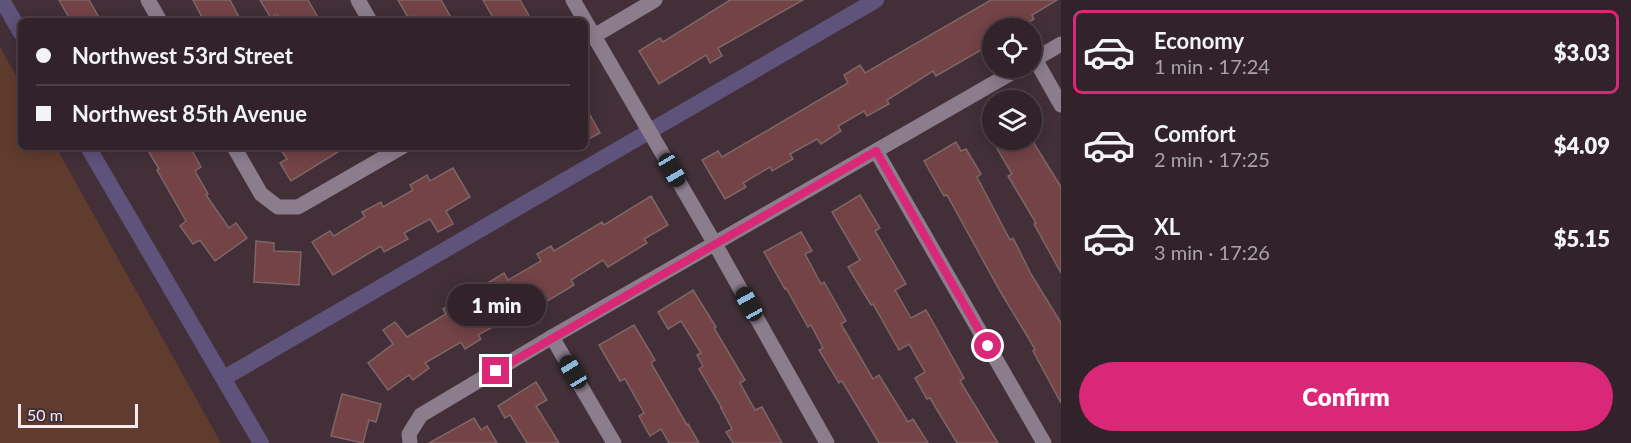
<!DOCTYPE html>
<html lang="en">
<head>
<meta charset="utf-8">
<style>
  :root { --surface:#32232a; --page:#3d2f36; --text:#f1f3f6; --muted:#a8a4a8; --line:#4d4047; --accent:#db2777 }
  body { margin:0; font-family:Lato,sans-serif; background:var(--page); color:var(--text); height:100vh; display:flex; flex-direction:column; font-size:22px; white-space:nowrap }
  * { box-sizing:border-box; margin:0 }
  p { font-size:20px; color:var(--muted) }
  .icon { flex:none; width:33px; height:33px; fill:none; stroke:currentColor; stroke-width:2; stroke-linecap:round; stroke-linejoin:round }
  .map { position:relative; flex:1; overflow:hidden }
  .drawer { display:flex; flex-direction:column; background:var(--surface); width:570px }
  .drawer>* { flex:none }
  .banner { position:absolute; left:18px; top:18px; width:570px; height:132px; border-radius:9px; box-shadow:0 3px 15px #0003,0 0 0 2px var(--line); display:grid; align-content:center; height:132px; padding:0 18px; background:var(--surface) }
  .tools { position:absolute; left:982px; top:18px; display:grid; gap:12px }
  .tools a { display:grid; place-items:center; width:60px; height:60px; border-radius:50%; background:var(--surface); box-shadow:0 3px 15px #0003,0 0 0 2px var(--line); font-size:30px }
  .scale { position:absolute; left:18px; bottom:15px; width:120px; box-sizing:border-box; padding-left:6px; border:3px solid #f6e9ef; border-top:0; font-size:16px; line-height:21px; white-space:nowrap; color:#f6e9ef; -webkit-text-stroke:4px #422f38; paint-order:stroke }
  .end { position:absolute; width:27px; height:27px; margin:-14px; border:8px solid #db2777; background:#fff; box-shadow:0 0 0 3px #fff }
  .from { border-radius:50% }
  .bubble { position:absolute; height:42px; border-radius:21px; background:var(--surface); box-shadow:0 3px 15px #0003,0 0 0 2px var(--line); font-size:20px; font-weight:800; line-height:42px; text-align:center }
  .car { position:absolute; width:18px; height:36px; margin:-18px -9px; border-radius:8px; box-shadow:0 0 4px 2px #0007; background:linear-gradient(#222 24%,#8ab4d8 0 40%,#222 0 76%,#8ab4d8 0 86%,#222 0) }
  .banner b { display:flex; align-items:center; gap:21px; height:57px; font-size:22px }
  .banner b+b { border-top:2px solid var(--line) }
  .banner i { width:15px; height:15px; background:var(--text) }
  ul { padding:10px 0 0; list-style:none }
  li { display:flex; align-items:center; gap:18px; height:84px; margin:0 12px 9px; padding:0 6px; border:3px solid transparent; border-radius:9px }
  li div { flex:1 }
  li b { display:block; font-size:22px }
  li em { font-style:normal; font-weight:800 }
  li.current { border-color:var(--accent) }
  li>.icon { width:54px; height:54px; stroke-width:1.5 }
  .button { display:flex; gap:12px; margin-top:auto; padding:12px 18px }
  .button a { flex:1; height:69px; border-radius:36px; background:var(--accent); color:#fff; font-size:24px; font-weight:800; line-height:69px; text-align:center }
  main { display:flex; flex:1; min-height:0 }
  .map>svg:first-child { display:block }
  .green { fill:#603c2e }
  .lines { fill:none; stroke-linecap:round; stroke-linejoin:round }
  .canal { stroke:#5f527b; stroke-width:16 }
  .building { fill:#734346; stroke:#7e6667; stroke-width:1.5 }
  .minor { stroke:#8c7d8d; stroke-width:15 }
  .route { stroke:#db2777; stroke-width:8 }
</style>
</head>
<body>
<main>
<div class="map">
<svg width="1061" height="443" viewBox="0 0 1061 443">
  <rect width="100%" height="100%" fill="#422f38"/>
  <path class="green" d="M0,47L21,85V147H56L221,443H0Z"/>
  <g class="lines">
    <g class="canal">
      <path d="M2,0L21,33"/>
      <path d="M88,147L261,443"/>
      <path d="M224,378L876,0"/>
    </g>
  </g>
  <g class="building">
    <path d="M59,0H89L101,21H71Z"/>
    <path d="M193,0H230L241,21H204Z"/>
    <path d="M260,0H308L320,21H281L277,14L271,18Z"/>
    <path d="M398,0H441L453,21H417L414,16L409,19Z"/>
    <path d="M483,0H520L532,21H495Z"/>
    <path d="M730,0H803L718,48L722,56L710,63L706,55L659,84L639,51L660,38L663,42Z"/>
    <path d="M991,0H1057L1032,15L1034,19L1019,28H993V38L986,42L988,46L936,76L933,71L887,100L889,104L867,116L864,111L838,126L841,131L821,144L817,139L790,154L793,159L772,171L770,167L743,183L746,187L725,199L702,160L718,151L722,157L848,83L844,75L860,65L865,73Z"/>
    <path d="M585,106L600,133L585,141Z"/>
    <path d="M992,140H1032L1061,187V273L1034,224L1036,223L1008,176L1012,174Z"/>
    <path d="M956,142L961,151L966,149L981,174L977,177L1010,240L1013,238L1031,274L1061,323V403L1033,351L1035,349L1000,291L947,195L944,196L924,161Z"/>
    <path d="M146,147H190L201,167L195,171L208,194L206,195L229,228L236,223L247,238L215,261L200,240L193,244L180,226L186,221L157,170L159,169Z"/>
    <path d="M279,147H346L291,181L280,163L287,159Z"/>
    <path d="M453,168L470,197L446,211L453,224L438,232L430,219L404,233L408,239L384,252L381,246L333,275L312,242L330,231L334,236L365,217L362,212L381,202L383,207L413,190L410,185L427,175L430,181Z"/>
    <path d="M860,195L880,228L875,231L906,284L895,290L911,318L926,310L964,378L960,381L998,443H957L930,398L927,399L915,378L925,372L909,344L899,350L873,304L871,305L848,267L860,260L832,212Z"/>
    <path d="M651,196L668,225L644,239L647,243L608,267L603,260L571,280L574,285L512,322L509,318L478,335L481,339L465,349L461,342L425,363L429,368L413,380L409,375L388,390L368,363L393,344L383,330L395,322L407,337L446,314L443,309L457,300L461,307L490,290L486,284L504,273L508,280L541,261L537,254L551,246L554,251L602,222L604,225Z"/>
    <path d="M801,232L812,251L805,254L821,284L824,282L846,321L841,324L873,379L879,375L908,422L913,419L928,443H879L842,381L839,383L819,350L823,348L811,325L808,327L786,288L785,289L764,252Z"/>
    <path d="M256,241L274,243V251L301,252L299,285L254,282Z"/>
    <path d="M693,290L716,327L714,328L745,380L740,383L755,410L762,407L782,443H733L726,432L732,429L721,408H722L699,369L703,366L697,355L701,353L681,321L668,329L658,312Z"/>
    <path d="M634,325L655,360L651,363L687,425L688,424L699,443H669L661,429L650,436L639,416L644,413L625,379L620,381L599,345Z"/>
    <path d="M536,382L547,400L536,406L559,443H527L510,415L505,418L498,406Z"/>
    <path d="M342,394L381,404L376,422L369,420L363,443L331,436Z"/>
    <path d="M474,418L481,430L487,426L497,443H429Z"/>
  </g>
  <g class="lines">
    <g class="minor">
      <path d="M148,0L160,21"/>
      <path d="M358,0L370,21"/>
      <path d="M573,0L715,244L827,443"/>
      <path d="M594,36L655,0"/>
      <path d="M1035,59L1061,105"/>
      <path d="M1032,61L1061,44"/>
      <path d="M234,147L261,194L278,207H298L402,147"/>
      <path d="M876,151L1044,443"/>
      <path d="M552,337L614,443"/>
      <path d="M410,443L409,434L421,415L552,337L1020,68"/>
    </g>
  </g>
  <g class="lines">
    <path class="route" d="M496,371L876,151L988,346"/>
  </g>
</svg>
<div class="tools">
<a><svg class="icon" aria-label="locate" viewBox="0 0 24 24"><circle cx="12" cy="12" r="6"/><path d="M12 2v4M12 18v4M2 12h4M18 12h4"/></svg></a>
<a><svg class="icon" aria-label="layers" viewBox="0 0 24 24"><path d="M12 4l9 5-9 5-9-5zM3 14l9 5 9-5"/></svg></a>
</div>
<div class="scale">50 m</div>
<i class="end from" style="left:988px;top:346px"></i>
<i class="end" style="left:496px;top:371px"></i>
<div class="bubble" style="left:447px;top:284px;width:99px">1 min</div>
<i class="car" style="left:672px;top:170px;rotate:150deg"></i>
<i class="car" style="left:749px;top:304px;rotate:331deg"></i>
<i class="car" style="left:573px;top:372px;rotate:329deg"></i>
<div class="banner">
<b><i class="from"></i>Northwest 53rd Street</b>
<b><i></i>Northwest 85th Avenue</b>
</div>
</div>
<section class="drawer">
<ul>
<li class="current"><svg class="icon" aria-label="car" viewBox="0 0 24 24"><path d="M5 17H2v-5l4-1 3-4h7l3 4 3 1v5h-3M9 17h6M6 11h13"/><circle cx="7" cy="17" r="2"/><circle cx="17" cy="17" r="2"/></svg><div><b>Economy</b><p>1 min · 17:24</p></div><em>$3.03</em></li>
<li><svg class="icon" aria-label="car" viewBox="0 0 24 24"><path d="M5 17H2v-5l4-1 3-4h7l3 4 3 1v5h-3M9 17h6M6 11h13"/><circle cx="7" cy="17" r="2"/><circle cx="17" cy="17" r="2"/></svg><div><b>Comfort</b><p>2 min · 17:25</p></div><em>$4.09</em></li>
<li><svg class="icon" aria-label="car" viewBox="0 0 24 24"><path d="M5 17H2v-5l4-1 3-4h7l3 4 3 1v5h-3M9 17h6M6 11h13"/><circle cx="7" cy="17" r="2"/><circle cx="17" cy="17" r="2"/></svg><div><b>XL</b><p>3 min · 17:26</p></div><em>$5.15</em></li>
</ul>
<div class="button"><a>Confirm</a></div>
</section>
</main>
</body>
</html>
